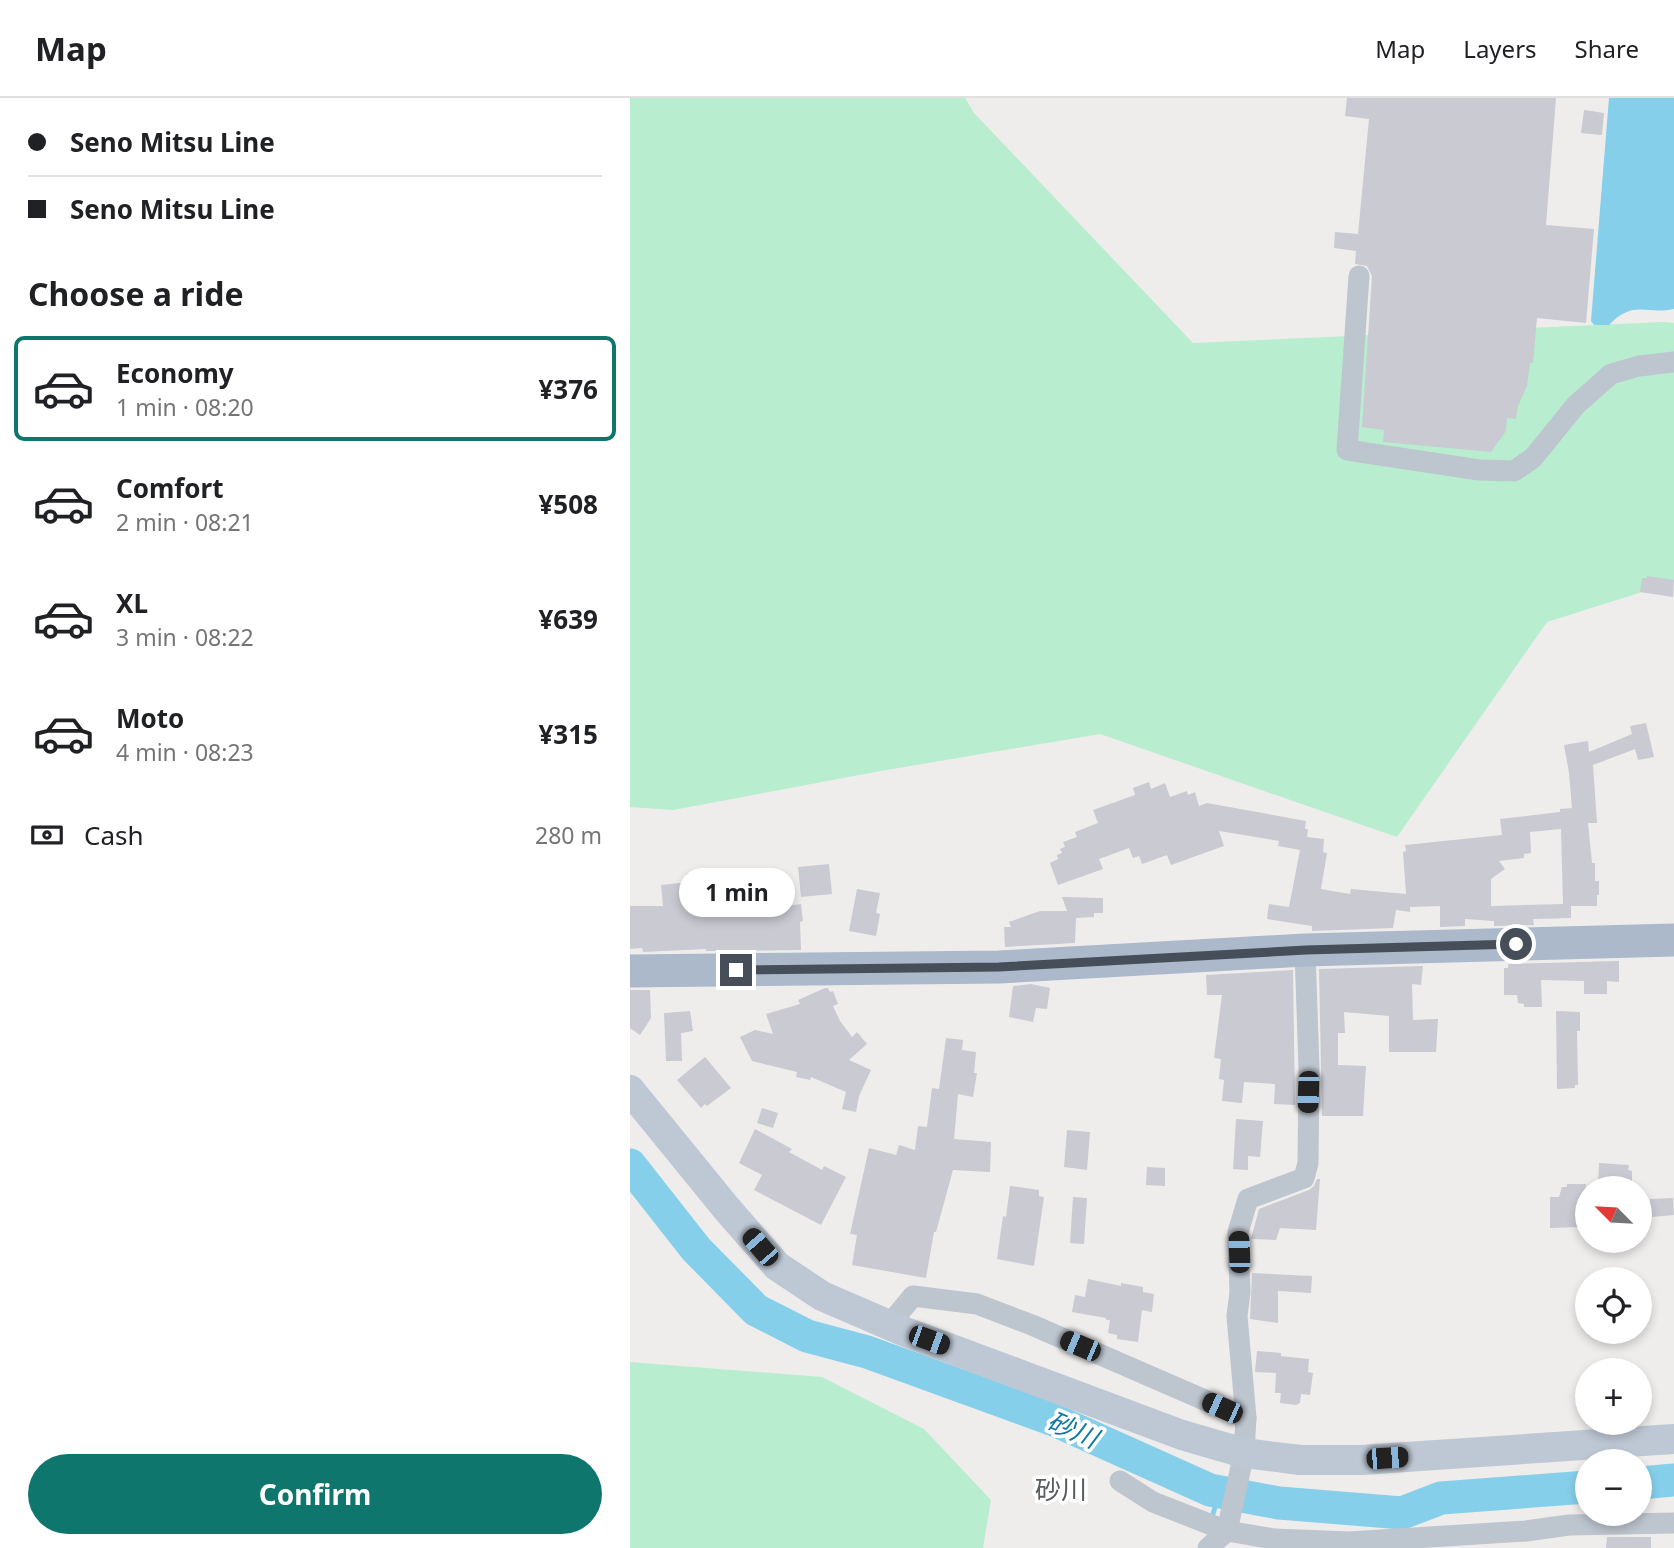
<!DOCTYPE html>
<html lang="en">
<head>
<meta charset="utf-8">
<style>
  :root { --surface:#fff; --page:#f2f2f2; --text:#202124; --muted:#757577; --line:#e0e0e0; --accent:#0f766e }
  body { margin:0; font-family:"Noto Sans","Noto Sans JP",sans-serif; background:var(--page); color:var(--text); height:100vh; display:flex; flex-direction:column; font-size:26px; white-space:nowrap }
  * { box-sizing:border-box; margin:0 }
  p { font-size:23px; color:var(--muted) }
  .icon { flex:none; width:38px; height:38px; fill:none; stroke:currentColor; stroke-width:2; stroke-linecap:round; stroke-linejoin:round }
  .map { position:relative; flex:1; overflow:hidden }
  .panel { display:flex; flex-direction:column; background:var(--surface); width:630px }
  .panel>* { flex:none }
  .hud { display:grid; align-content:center; height:154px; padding:0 28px; background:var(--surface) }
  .needle { width:46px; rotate:294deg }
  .tools { position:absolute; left:945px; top:1078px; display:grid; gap:14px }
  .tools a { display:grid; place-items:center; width:77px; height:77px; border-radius:50%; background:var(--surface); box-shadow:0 4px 10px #0003; font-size:35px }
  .end { position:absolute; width:32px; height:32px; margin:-16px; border:9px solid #454e59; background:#fff; box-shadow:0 0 0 4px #fff }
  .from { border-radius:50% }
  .bubble { position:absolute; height:49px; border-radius:24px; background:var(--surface); box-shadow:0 4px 10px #0003; font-size:23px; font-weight:700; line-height:49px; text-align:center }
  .car { position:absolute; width:21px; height:42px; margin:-21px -10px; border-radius:9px; box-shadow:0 0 5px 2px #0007; background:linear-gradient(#222 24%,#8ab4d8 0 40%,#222 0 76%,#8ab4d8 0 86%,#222 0) }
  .hud b { display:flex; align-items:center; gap:24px; height:66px; font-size:26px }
  .hud b+b { border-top:2px solid var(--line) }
  .hud i { width:18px; height:18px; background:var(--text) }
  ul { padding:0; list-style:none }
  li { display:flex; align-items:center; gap:21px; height:105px; margin:0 14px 10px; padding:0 14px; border:4px solid transparent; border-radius:10px }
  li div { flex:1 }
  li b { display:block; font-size:26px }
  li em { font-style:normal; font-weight:700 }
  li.active { border-color:var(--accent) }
  li>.icon { width:63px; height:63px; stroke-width:1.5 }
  h2 { padding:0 28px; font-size:32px; line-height:84px }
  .pay { display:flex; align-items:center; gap:18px; height:77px; padding:0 28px; font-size:26px }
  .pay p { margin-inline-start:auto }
  .primary-button { display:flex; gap:14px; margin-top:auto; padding:14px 28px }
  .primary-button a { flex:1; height:80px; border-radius:42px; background:var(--accent); color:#fff; font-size:28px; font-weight:700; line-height:80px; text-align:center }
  header { display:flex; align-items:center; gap:42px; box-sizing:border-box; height:98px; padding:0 35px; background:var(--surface); border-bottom:2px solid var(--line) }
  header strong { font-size:33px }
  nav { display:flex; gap:38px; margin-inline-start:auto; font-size:24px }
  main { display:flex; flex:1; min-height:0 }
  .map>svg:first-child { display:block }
  .green { fill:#b9edd0 }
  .water { fill:#86cfea }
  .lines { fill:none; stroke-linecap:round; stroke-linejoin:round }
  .stream { stroke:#86cfea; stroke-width:5 }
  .river { stroke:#86cfea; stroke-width:33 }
  .building { fill:#c9cad2; fill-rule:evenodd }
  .street { stroke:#bdc5ce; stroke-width:21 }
  .secondary { stroke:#bec8d5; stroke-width:30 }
  .primary { stroke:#abb9cb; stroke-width:33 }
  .route { stroke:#454e59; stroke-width:9 }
  .labels { text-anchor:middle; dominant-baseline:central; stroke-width:7; stroke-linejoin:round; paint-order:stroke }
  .water-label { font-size:26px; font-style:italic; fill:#0e7aa3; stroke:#fff }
  .neighbourhood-label { font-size:26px; fill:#595c61; stroke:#fff }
</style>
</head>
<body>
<header>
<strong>Map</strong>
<nav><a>Map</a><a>Layers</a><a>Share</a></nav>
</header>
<main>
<section class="panel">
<div class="hud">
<b><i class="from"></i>Seno Mitsu Line</b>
<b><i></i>Seno Mitsu Line</b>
</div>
<h2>Choose a ride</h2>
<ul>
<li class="active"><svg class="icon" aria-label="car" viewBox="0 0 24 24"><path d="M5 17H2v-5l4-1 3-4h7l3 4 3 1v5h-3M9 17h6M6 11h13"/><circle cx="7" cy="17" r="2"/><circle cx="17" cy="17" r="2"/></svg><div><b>Economy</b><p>1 min · 08:20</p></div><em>¥376</em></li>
<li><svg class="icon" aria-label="car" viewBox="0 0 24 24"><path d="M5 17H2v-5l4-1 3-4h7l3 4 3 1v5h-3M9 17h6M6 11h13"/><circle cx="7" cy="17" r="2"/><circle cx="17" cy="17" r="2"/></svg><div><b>Comfort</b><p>2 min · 08:21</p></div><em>¥508</em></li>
<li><svg class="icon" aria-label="car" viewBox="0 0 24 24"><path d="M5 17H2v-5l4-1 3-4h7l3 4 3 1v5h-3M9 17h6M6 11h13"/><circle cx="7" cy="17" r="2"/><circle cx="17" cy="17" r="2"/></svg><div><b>XL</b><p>3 min · 08:22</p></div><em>¥639</em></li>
<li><svg class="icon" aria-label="car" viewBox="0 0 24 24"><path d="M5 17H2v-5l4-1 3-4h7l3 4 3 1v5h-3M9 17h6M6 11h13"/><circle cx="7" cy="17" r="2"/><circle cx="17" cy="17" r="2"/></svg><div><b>Moto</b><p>4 min · 08:23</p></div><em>¥315</em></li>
</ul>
<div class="pay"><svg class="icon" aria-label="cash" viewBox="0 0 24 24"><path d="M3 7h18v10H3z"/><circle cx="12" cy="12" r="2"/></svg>Cash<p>280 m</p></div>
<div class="primary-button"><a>Confirm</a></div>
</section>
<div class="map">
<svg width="1044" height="1450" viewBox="0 0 1044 1450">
  <rect width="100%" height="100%" fill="#efecec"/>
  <g class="green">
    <path d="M0,0H335L344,15L563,245L1033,224L1044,225V484L917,524L767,739L470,636L245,674L43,712L0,709Z"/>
    <path d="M0,1264L192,1279L294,1331L361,1402L353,1450H0Z"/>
  </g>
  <path class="water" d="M979,0H1044V211C1015,217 1004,201 979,227H964L961,223Z"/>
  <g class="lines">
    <path class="stream" d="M581,1422L590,1394"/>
    <g class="river">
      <path d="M0,1067L66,1151L126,1212L177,1238L237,1254L424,1322L580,1392L649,1405L772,1415L811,1400L957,1389"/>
      <path d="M1010,1385L1044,1382"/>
    </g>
  </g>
  <g class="building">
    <path d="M717,0H926L916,127L964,131L956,225L907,220L903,265H900L897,288L888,308L886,321L877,320L876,333L861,354L753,344L754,332L732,329L742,178L737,168L725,166L726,153L704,150L705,134L728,136L739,21L715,18Z"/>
    <path d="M954,12L974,15L972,37L951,35Z"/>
    <path d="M1017,478L1044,482L1043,499L1010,494L1012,480H1017Z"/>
    <path d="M1016,625L1024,659L1008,662L1005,651L963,667L967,725H958L962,765H965V783H969V797H967V808H941V820L903,821L904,827L864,828V823L835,821V828L810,829V808L780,809V814L766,812L763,830L682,833V828L637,821L639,806L659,809L670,752L648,748L649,743L589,733L594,748L541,767L537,757L512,766L509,758L503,760L499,750L469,761L473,771L428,787L420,765L428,761L427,757L432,755L430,751L435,749L433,744L447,739L445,734L468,725L463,712L505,697L503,690L519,684L521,691L535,685L540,699L557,693L558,697L565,694L569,708L577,705L676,723L675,731H678L677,739L694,741L693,754L697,755L691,791L720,796L721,791L776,796L773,754L776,753L775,747L872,737L870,721L930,714V711L942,710L939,675L934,647L958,643L959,654L1002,636L1000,628ZM931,731L933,806L861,808V781L875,771L869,763L894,760V756L901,755L900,734Z"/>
    <path d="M199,766L202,796L171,799L168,769Z"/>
    <path d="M75,770L77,775L94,772L102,815L171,806L173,823L170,824L171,852L76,853V851L13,854L12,850L0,851V808H33L31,787L58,784L56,776Z"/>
    <path d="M227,791L250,795L246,815L250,816L246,838L219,833Z"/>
    <path d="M432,799L473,800V815H464V819L446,820L445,845L375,849L374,829H381L379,824L410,813H437Z"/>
    <path d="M989,863V884L977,883V896H954V883L911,882L912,909H894V906L888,905L887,897H874V870H878V866Z"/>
    <path d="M793,868L791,887L782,886L783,922L808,921L806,954H759V918L714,914L715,935H708V967L736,968L733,1018H692L689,871Z"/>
    <path d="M663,872L665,1007L644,1006L645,986L614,984L612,1005L592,1003L594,982L589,981L591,961L584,960L592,897H577L576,877Z"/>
    <path d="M401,886L420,890L417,911L406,910L403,924L379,919L383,888Z"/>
    <path d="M195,890H198L200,894L203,893L208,906L203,908L210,923L222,939L227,934L237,946L219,962L241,972L229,998L226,1014L212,1011L216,994L181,979L180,982L166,979L167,974L122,963L110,939L125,932L143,936L136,916L170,906L168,902Z"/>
    <path d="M0,892H20L21,920L10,937L0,930Z"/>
    <path d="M60,913L63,933L51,935L52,963H36L34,915Z"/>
    <path d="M926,913L950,914V933H947L948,987H945V990L927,991Z"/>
    <path d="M316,940L333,942L332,952L346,954L344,975H347L343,999L328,996L324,1041L361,1044L360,1074L323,1072L306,1134H304L296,1180L222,1167L227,1137L220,1136L239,1050L266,1057L269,1047L285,1052L288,1028L297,1029L302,990L309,991Z"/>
    <path d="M75,959L101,990L77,1008L75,1006L71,1010L47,982Z"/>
    <path d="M132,1010L148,1015L143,1030L127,1025Z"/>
    <path d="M606,1021L633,1023L630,1059L618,1058V1072L603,1071Z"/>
    <path d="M125,1031L162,1051L159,1054L192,1072L194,1068L216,1079L191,1127L124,1092L132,1077L109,1065Z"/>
    <path d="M437,1032L460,1034L457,1072L434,1069Z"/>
    <path d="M969,1065L999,1067L998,1072L1002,1073V1090H968Z"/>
    <path d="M517,1069L535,1070V1088L516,1087Z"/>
    <path d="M687,1081H690L686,1132L650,1130L646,1142L621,1141L629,1111L679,1092L684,1088Z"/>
    <path d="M937,1086H956L953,1129L920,1130V1099H929L932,1089H937Z"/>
    <path d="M380,1088L409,1092V1098L414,1099L404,1168L367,1161L373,1118L376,1119Z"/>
    <path d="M443,1099L457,1100L454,1146L440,1145Z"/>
    <path d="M1043,1100L1044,1117L1021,1119L1020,1101Z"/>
    <path d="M622,1175L682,1178L681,1195L648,1193V1225L620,1221Z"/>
    <path d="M458,1181L491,1188V1185L513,1189V1194L524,1196L522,1214L512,1212L508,1244L487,1241V1237L478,1235L480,1222H476V1220L442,1214L445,1197L455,1199Z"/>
    <path d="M627,1253L651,1255V1258L679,1261L678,1274L683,1275L680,1297L671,1296L670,1305L666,1307L650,1305L651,1295H645L646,1275L625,1274Z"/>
    <path d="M977,1439H1021V1450H976Z"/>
  </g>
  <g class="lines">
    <g class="street">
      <path d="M729,178L717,352L849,372L884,373L903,360L946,307L981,276L1009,268L1044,264"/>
      <path d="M259,1227L283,1198L347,1206L402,1227L616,1320"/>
      <path d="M490,1383L523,1404L597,1433L644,1441L719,1444L896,1433L939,1427L1044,1425"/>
      <path d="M578,1450L597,1433L614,1355L616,1320L607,1218L610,1194L608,1134L618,1101L674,1080L678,1065L679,971L675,852"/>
    </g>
    <path class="secondary" d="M0,992L97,1111L147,1168L192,1198L273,1233L552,1337L614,1355L670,1362H731L1044,1341"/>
    <path class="primary" d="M0,873L369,869L675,852L1044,842"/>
  </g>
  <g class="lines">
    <path class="route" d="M106,872L369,869L676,852L886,846"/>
  </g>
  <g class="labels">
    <g class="water-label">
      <text transform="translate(443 1331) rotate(23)">砂川</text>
    </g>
    <g class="neighbourhood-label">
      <text x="431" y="1391">砂川</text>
    </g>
  </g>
</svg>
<div class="tools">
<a><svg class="needle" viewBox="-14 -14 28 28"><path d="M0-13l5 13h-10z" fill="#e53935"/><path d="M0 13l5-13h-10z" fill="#757577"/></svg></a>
<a><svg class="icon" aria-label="locate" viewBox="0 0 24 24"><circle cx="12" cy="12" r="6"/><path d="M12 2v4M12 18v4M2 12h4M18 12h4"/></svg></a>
<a>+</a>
<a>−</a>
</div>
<i class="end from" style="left:886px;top:846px"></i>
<i class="end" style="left:106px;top:872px"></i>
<div class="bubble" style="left:49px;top:770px;width:116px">1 min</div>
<i class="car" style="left:678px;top:994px;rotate:182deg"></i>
<i class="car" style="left:130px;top:1149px;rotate:319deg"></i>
<i class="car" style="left:609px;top:1154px;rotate:358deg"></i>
<i class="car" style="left:299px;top:1242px;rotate:110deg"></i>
<i class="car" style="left:450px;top:1248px;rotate:293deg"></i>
<i class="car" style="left:592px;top:1310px;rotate:294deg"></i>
<i class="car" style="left:757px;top:1360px;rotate:86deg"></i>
</div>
</main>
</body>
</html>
